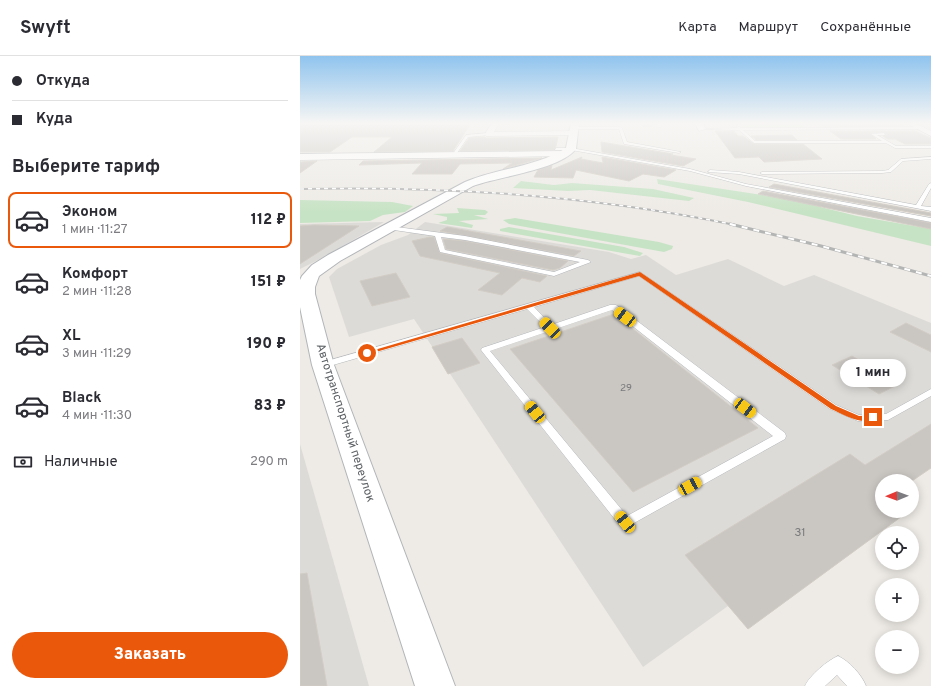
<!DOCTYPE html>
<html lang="ru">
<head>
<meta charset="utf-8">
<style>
  :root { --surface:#fff; --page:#f7f7f7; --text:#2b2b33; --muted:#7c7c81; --line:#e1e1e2; --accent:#ea580c }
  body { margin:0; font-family:Overpass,sans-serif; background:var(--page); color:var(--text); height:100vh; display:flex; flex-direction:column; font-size:15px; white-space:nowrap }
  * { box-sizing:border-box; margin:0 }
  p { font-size:13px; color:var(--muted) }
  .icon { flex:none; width:22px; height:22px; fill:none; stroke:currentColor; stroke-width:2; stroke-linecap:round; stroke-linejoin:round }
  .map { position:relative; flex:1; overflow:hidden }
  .panel { display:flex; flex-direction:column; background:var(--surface); width:300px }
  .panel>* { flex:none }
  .top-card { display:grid; align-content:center; height:88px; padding:0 12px; background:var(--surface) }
  .needle { width:26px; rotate:269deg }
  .controls { position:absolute; left:575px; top:418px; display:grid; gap:8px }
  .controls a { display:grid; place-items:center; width:44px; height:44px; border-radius:50%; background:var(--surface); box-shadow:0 2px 10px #0003; font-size:20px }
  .end { position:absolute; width:18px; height:18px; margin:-9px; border:5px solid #ea580c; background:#fff; box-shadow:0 0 0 2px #fff }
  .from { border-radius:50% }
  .bubble { position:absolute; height:28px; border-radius:14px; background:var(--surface); box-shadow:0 2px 10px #0003; font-size:13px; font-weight:800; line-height:28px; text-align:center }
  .car { position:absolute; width:12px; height:24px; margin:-12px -6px; border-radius:5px; box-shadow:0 0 3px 1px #0007; background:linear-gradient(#f5c518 24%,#345 0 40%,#f5c518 0 76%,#345 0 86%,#f5c518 0) }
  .top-card b { display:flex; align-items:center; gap:14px; height:38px; font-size:15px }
  .top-card b+b { border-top:1px solid var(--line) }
  .top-card i { width:10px; height:10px; background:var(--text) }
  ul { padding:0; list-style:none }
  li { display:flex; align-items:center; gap:12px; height:56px; margin:0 8px 6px; padding:0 4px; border:2px solid transparent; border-radius:8px }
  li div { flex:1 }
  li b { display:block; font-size:15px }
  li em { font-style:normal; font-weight:800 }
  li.on { border-color:var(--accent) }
  li>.icon { width:36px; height:36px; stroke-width:1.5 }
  h2 { padding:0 12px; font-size:18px; line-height:48px }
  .pay { display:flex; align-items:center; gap:10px; height:44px; padding:0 12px; font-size:15px }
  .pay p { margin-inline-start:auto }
  .button { display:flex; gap:8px; margin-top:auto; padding:8px 12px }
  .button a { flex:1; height:46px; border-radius:24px; background:var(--accent); color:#fff; font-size:16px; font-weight:800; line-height:46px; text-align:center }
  header { display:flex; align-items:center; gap:24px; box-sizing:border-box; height:56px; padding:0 20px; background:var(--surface); border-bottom:1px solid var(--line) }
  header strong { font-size:19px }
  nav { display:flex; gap:22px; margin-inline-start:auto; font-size:14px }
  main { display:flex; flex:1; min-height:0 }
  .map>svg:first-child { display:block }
  .industrial { fill:#dddbd8 }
  .green { fill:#c7e3c5 }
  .building { fill:#cac6c2; stroke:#d2cdc5 }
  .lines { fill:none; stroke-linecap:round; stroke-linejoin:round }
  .lane-casing { stroke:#b3b6b9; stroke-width:1 }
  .street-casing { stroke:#b3b6b9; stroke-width:1 }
  .secondary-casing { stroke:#b2b5b9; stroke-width:2 }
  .lane { fill:#fff; fill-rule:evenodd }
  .street { fill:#fff; fill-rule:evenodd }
  .secondary { fill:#fff; fill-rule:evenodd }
  .rail-far1-casing { stroke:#b3b4b4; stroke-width:2 }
  .rail-casing { stroke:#b3b4b4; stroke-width:3 }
  .rail-far1 { stroke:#fff; stroke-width:1.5; stroke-dasharray:4; stroke-linecap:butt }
  .rail { stroke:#fff; stroke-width:2; stroke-dasharray:6; stroke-linecap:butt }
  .route { fill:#ea580c }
  .labels { text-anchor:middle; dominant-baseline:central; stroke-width:4; stroke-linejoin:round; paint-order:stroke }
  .number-label { font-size:10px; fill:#787a7c }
  .street-label { font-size:12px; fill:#5d6164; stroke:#fff }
  .near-number-label { font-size:12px; fill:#787a7c }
</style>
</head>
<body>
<header>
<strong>Swyft</strong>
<nav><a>Карта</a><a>Маршрут</a><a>Сохранённые</a></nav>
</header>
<main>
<section class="panel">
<div class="top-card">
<b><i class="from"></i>Откуда</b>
<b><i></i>Куда</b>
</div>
<h2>Выберите тариф</h2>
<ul>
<li class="on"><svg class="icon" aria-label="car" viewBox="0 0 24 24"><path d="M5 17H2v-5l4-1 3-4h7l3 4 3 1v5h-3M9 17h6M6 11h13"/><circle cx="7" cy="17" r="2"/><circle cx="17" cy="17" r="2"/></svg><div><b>Эконом</b><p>1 мин · 11:27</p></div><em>112 ₽</em></li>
<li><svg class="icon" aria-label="car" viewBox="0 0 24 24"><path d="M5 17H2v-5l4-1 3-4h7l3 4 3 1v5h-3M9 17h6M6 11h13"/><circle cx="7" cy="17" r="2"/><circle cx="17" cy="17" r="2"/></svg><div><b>Комфорт</b><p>2 мин · 11:28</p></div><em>151 ₽</em></li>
<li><svg class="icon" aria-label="car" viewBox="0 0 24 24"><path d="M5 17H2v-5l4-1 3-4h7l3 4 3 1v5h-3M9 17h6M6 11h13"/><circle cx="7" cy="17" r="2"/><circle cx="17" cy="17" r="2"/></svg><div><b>XL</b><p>3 мин · 11:29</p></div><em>190 ₽</em></li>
<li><svg class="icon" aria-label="car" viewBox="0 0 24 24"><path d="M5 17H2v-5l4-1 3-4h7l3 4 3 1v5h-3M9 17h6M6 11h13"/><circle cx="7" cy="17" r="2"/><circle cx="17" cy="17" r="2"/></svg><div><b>Black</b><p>4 мин · 11:30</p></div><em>83 ₽</em></li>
</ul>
<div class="pay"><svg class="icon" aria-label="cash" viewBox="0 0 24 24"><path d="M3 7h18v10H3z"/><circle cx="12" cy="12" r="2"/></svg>Наличные<p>290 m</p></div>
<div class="button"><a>Заказать</a></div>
</section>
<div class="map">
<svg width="631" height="630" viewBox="0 0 631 630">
  <rect width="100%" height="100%" fill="#eeebe6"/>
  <g class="industrial">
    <path d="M84,166L22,202L0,213V168Z"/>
    <path d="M125,166L309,196L331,203L346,199L376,219L428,203L484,230L514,219L631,267V412L582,425V455H609L448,573L428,550L343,611L114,263L49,281L29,221L37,213L81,189L108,179Z"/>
    <path d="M0,388L69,630H0Z"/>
  </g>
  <g class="green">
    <path d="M439,67H500L504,71H443Z"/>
    <path d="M357,123L488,143L557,160L631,173V190L448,146L358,128Z"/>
    <path d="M221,125L254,129L272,127L353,133L394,142L389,145L290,134L268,135L213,132Z"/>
    <path d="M0,144L92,146L113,150L105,156L83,159L70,165L0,167Z"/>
    <path d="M157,152L185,154L188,156L185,159H174L188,163L159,165L173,169L172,172L138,167L147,164V161L133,158L159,157Z"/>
    <path d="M215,162L359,186L373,190L372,193L364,196L209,168L203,164Z"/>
    <path d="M209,171L324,191L343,197L340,200L328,198L200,175V173Z"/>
  </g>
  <g class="building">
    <path d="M0,67H171L153,95L74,96L92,81H52L30,96H0Z"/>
    <path d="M519,67H600L604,70H523Z"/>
    <path d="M415,75H434L438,80H443L454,88H503L522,103L464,106L459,101L435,102Z"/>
    <path d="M530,75H615L631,82V88H605L595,83H587L583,80L586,79L584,76L570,77L576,83H541Z"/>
    <path d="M492,79L497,84H456L451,80Z"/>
    <path d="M185,81L186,82L258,81L256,90L254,94L160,95L169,82Z"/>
    <path d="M301,86L373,98L371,99L396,103L383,110L302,96Z"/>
    <path d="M282,101L281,103L303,107L302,101L376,114L364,121L343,118L329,125L276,114L273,122L234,121L238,114L252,109L251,114Z"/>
    <path d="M242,102L203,113L212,107L160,108L152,118H112L122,107L59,109L63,105Z"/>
    <path d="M0,105V106L17,105L0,117Z"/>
    <path d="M474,128L631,157V160L469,131Z"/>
    <path d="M463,135L631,167V173L458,138Z"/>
    <path d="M14,169L59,170L0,208V170Z"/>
    <path d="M147,171L281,195L274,200L140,175Z"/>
    <path d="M130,181H134L140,197L247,220L240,226L222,222L202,239L178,234L200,217L120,200L112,185Z"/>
    <path d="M143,183L165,185L268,205L260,212L253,214L146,193Z"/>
    <path d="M96,217L110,241L72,250L60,225Z"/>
    <path d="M314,258L318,261L458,372L333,436L210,293Z"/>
    <path d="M606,267L631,279V296L590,276Z"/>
    <path d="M162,282L180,307L148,318L132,291Z"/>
    <path d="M552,300L599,328L579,338L532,309Z"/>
    <path d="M631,368V412L612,425H582V455H609L448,573L385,499L550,398L565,409Z"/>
    <path d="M7,517L18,579L27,630H0V518Z"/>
  </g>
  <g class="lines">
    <defs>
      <g id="lane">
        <path d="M357,67H361V71L343,70L358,69Z"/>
        <path d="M437,70L441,72L618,71L619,73L443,74L455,85H582L571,78L584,77L585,79H577L596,90H631V92H595L586,87H454L439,74L400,73L437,72Z"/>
        <path d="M274,71H320L322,72L327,86L381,96L379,97L324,88L319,73H273Z"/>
        <path d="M189,77L190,79L168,81L155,100L152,99L166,79Z"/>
        <path d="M256,92H271L390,113L446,128L631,162V166L446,130L390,115L271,94H255Z"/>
        <path d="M631,101V103L603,105L591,116L582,117L462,118L460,117L462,116L582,115L588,114L601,103Z"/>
        <path d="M410,114L439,116L616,149L629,128L631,127V132L621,150L631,151V155L439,118L408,116Z"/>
        <path d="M89,170L165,180L288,204L291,206L254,220L140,196L135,180L87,173V171ZM141,181L165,184L280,206L254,216L145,194Z"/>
        <path d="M340,216L536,349L559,359L586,358L631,333V340L588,364L558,365L530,353L339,220L234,251L251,269L310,249H316L485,377L486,380L485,383L325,472L321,471L181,294L182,292L245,271L227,253L26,311H20L19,309L20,307ZM312,254L473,380L327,460L190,295Z"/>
        <path d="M538,600C549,605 562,619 566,630H547L537,619L525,630H505C509,620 528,604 538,600Z"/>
      </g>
      <g id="street">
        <path d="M192,67H199L194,76L273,75L277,77L273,79L186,80L185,78Z"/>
        <path d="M395,67H402L406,73L399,75Z"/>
        <path d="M606,67H615L631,75V80Z"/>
        <path d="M264,95L267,96V100L0,104V98Z"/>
      </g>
      <path id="secondary" d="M271,67H279L276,93C259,114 200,120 173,130L40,205L19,220L15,231V238L34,309L155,630H115L12,309L0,251V224L2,220L12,209L28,199L165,126C198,112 236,111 266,92Z"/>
    </defs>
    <use href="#lane" class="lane-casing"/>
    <use href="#street" class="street-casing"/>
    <use href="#secondary" class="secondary-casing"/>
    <use href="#lane" class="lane"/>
    <use href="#street" class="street"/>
    <use href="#secondary" class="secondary"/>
    <defs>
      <path id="rail-far1" d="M0,133C146,130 292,139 435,169"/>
      <path id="rail" d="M430,168L521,190L631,220"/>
    </defs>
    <use href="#rail-far1" class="rail-far1-casing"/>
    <use href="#rail" class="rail-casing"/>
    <use href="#rail-far1" class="rail-far1"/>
    <use href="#rail" class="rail"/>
  </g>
  <linearGradient id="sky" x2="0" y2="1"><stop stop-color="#90c4ee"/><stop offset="0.43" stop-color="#f7f6f4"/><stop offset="1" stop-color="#f7f6f4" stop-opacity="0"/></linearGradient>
  <rect width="631" height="156" fill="url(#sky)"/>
  <path class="route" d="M340,216L536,350L559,360L573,359L577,361C565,372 543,358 531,353L339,220L69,298L64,297Z"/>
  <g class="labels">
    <g class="number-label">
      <text x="326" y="332">29</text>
    </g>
    <g class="street-label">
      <text transform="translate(45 367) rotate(72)">Автотранспортный переулок</text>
    </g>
    <g class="near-number-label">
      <text x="500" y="477">31</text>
    </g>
  </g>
</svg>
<div class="controls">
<a><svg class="needle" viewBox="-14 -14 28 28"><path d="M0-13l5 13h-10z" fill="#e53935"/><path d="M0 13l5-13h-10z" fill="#7c7c81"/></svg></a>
<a><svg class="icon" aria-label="locate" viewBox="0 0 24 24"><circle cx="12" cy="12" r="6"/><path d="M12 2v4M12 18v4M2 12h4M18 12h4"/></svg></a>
<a>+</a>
<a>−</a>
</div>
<i class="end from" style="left:67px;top:297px"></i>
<i class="end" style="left:573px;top:361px"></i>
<div class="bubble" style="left:540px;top:303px;width:66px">1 мин</div>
<i class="car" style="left:325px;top:261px;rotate:307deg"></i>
<i class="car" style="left:250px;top:272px;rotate:316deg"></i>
<i class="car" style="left:445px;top:352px;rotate:127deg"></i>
<i class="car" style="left:235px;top:356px;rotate:321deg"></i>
<i class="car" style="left:390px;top:430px;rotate:61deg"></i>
<i class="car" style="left:325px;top:466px;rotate:321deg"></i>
</div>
</main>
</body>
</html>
